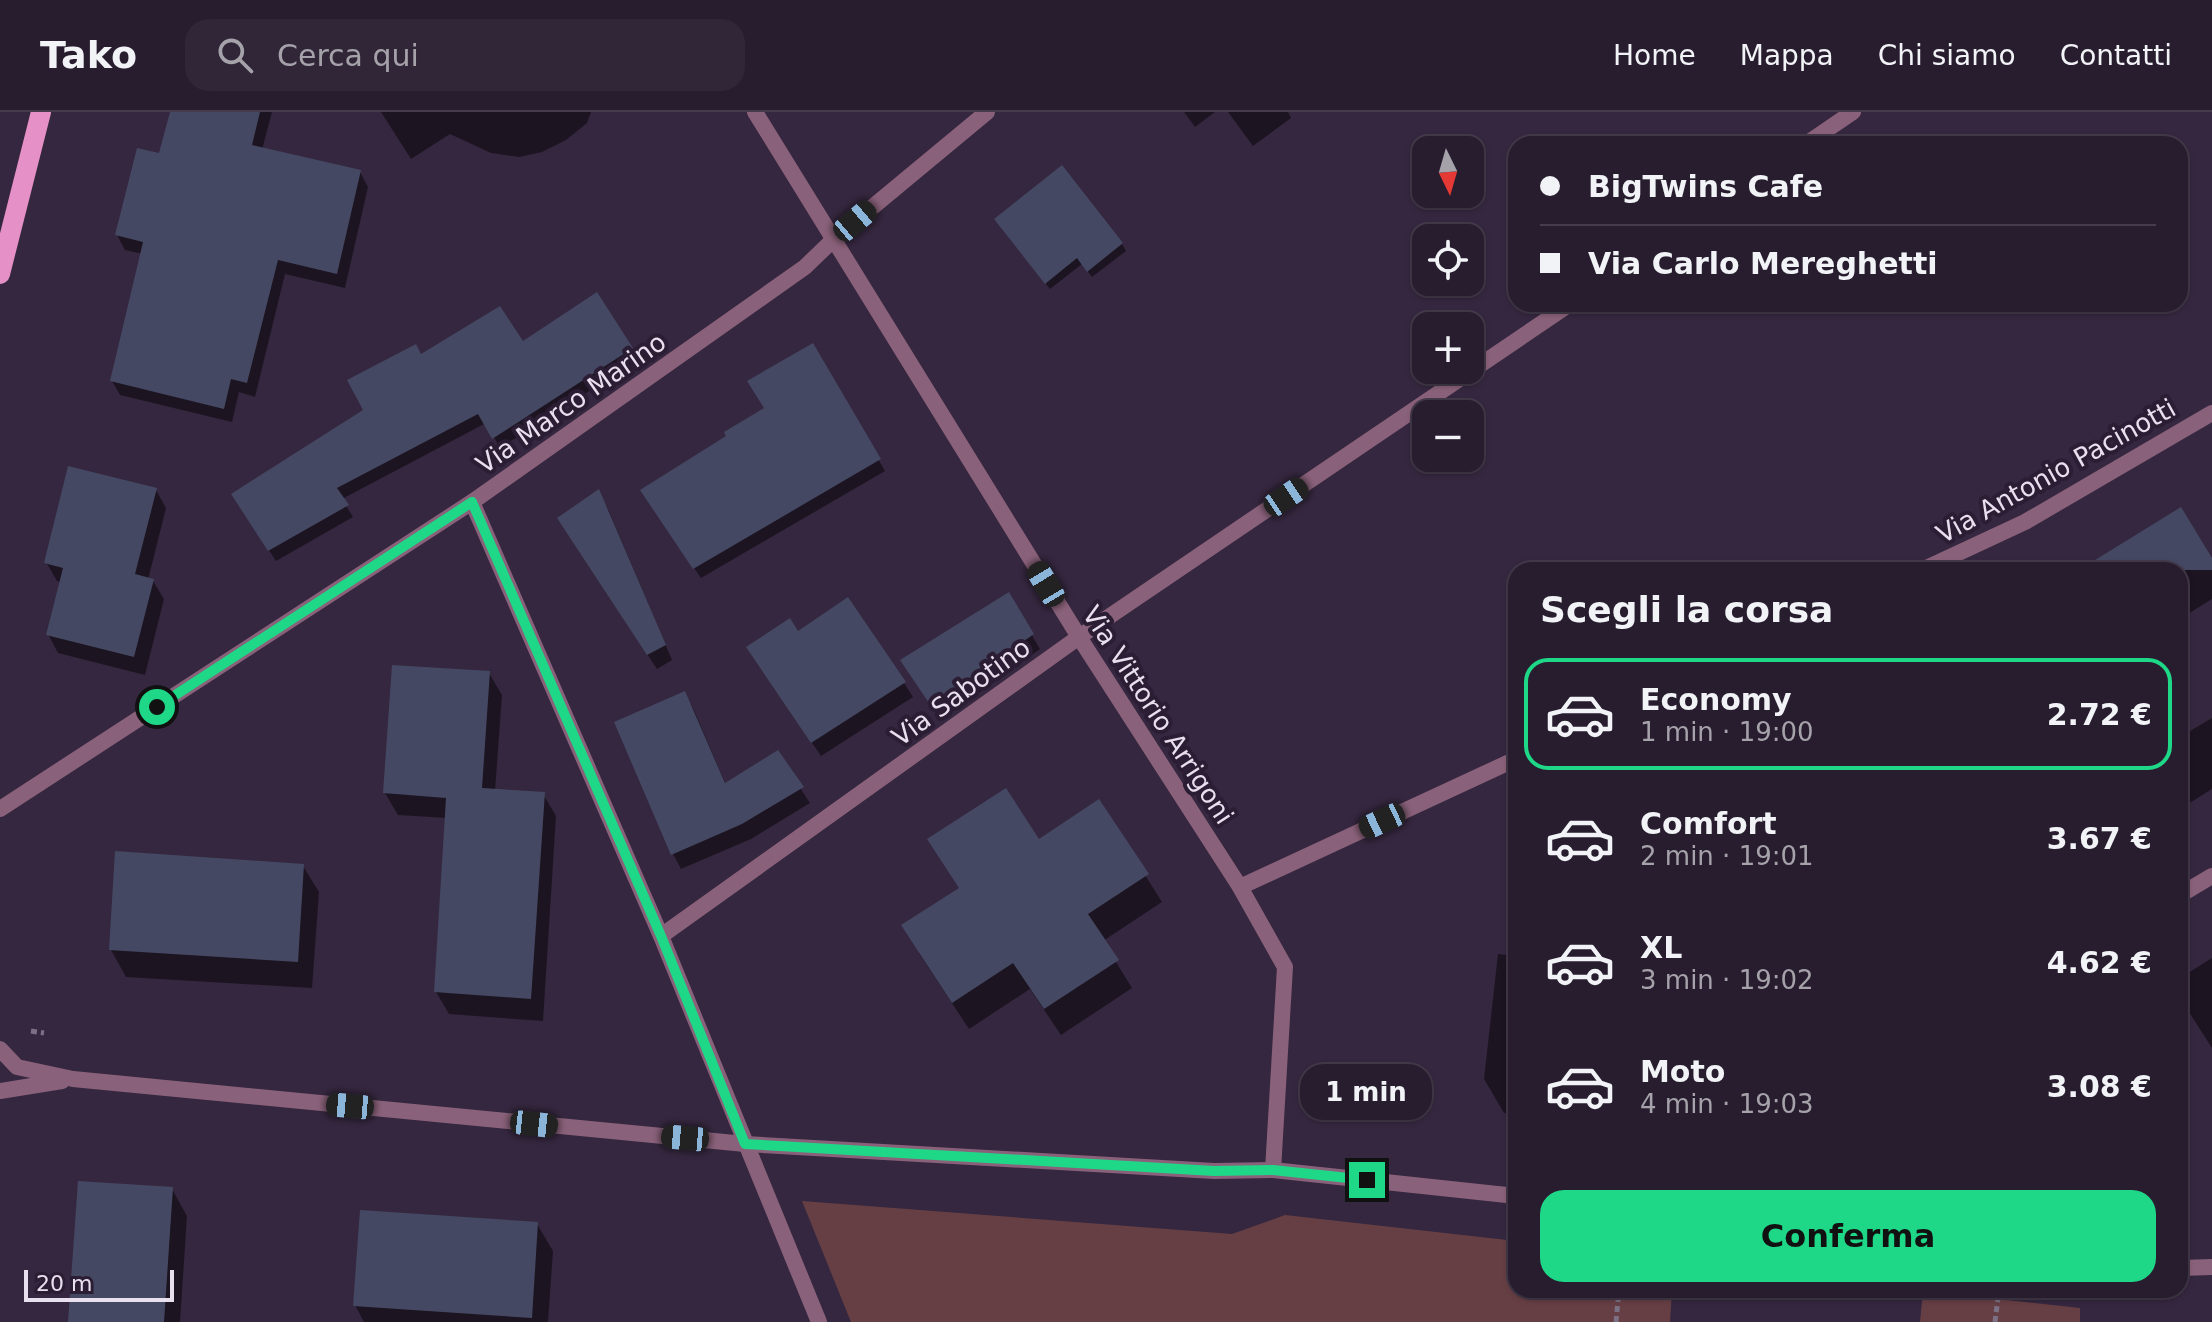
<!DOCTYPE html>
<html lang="it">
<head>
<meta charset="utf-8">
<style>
  :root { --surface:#281d2f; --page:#302637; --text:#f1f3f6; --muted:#a5a2aa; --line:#443b4b; --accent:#1ed888 }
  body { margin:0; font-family:"DejaVu Sans",sans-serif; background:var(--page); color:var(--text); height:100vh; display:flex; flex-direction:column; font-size:30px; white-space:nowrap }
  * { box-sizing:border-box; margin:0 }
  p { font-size:26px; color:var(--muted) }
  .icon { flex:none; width:44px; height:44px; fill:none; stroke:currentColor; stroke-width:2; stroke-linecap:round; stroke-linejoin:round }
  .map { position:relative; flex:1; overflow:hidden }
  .drawer { position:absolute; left:1508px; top:450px; width:680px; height:736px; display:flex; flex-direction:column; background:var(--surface); border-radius:24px; box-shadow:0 2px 6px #0004,0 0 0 2px var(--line) }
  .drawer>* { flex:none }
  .hud { position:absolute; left:1508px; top:24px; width:680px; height:176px; border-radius:24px; box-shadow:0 2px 6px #0004,0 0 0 2px var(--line); display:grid; align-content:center; height:176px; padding:0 32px; background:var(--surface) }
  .needle { width:52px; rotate:175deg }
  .fabs { position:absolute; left:1412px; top:24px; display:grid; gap:16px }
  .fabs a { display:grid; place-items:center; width:72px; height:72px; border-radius:16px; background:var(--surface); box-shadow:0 2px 6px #0004,0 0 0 2px var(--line); font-size:40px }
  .scale { position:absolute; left:24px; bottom:20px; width:150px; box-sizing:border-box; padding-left:8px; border:4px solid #e8dfef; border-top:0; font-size:22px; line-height:28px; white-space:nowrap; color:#e8dfef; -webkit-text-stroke:6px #2b1d34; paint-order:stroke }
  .end { position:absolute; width:36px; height:36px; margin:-18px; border:10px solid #1ed888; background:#111; box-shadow:0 0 0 4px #111 }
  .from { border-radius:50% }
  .bubble { position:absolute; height:56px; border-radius:24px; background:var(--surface); box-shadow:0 2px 6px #0004,0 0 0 2px var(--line); font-size:26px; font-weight:700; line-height:56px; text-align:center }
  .car { position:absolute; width:24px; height:48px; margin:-24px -12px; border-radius:10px; box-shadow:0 0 6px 2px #0007; background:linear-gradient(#222 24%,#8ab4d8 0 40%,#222 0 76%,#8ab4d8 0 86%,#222 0) }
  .hud b { display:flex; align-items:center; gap:28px; height:76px; font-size:30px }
  .hud b+b { border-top:2px solid var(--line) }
  .hud i { width:20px; height:20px; background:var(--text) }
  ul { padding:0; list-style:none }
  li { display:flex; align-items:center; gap:24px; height:112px; margin:0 16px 12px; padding:0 16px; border:4px solid transparent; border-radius:24px }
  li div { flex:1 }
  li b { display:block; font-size:30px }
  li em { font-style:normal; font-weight:700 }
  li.selected { border-color:var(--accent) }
  li>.icon { width:72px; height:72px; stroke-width:1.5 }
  h2 { padding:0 32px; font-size:36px; line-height:96px }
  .button { display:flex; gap:16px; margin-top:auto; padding:16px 32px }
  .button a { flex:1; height:92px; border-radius:24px; background:var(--accent); color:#111; font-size:32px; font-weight:700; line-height:92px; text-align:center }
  header { display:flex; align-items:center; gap:48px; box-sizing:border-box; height:112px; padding:0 40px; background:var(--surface); border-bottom:2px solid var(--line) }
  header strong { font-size:38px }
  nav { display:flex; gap:44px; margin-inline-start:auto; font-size:28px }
  .search { width:560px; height:72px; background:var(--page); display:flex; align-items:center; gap:20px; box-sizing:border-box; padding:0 28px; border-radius:24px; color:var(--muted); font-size:30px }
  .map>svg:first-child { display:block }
  .green { fill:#663f44 }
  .shadow { fill:#0007 }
  .building { fill:#454863 }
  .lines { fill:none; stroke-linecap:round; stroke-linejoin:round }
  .path { stroke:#7c7085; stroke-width:5; stroke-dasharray:6 4; stroke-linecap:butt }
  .street { stroke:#8a617a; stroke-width:16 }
  .primary { stroke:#e591c7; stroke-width:20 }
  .route { stroke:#1ed888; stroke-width:10 }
  .labels { text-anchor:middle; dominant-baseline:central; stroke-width:8; stroke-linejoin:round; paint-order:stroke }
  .street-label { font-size:26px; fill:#e8dfef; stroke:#2b1d34 }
</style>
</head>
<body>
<header>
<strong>Tako</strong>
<div class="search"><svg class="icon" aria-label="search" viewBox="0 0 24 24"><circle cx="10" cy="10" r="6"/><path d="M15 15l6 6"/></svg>Cerca qui</div>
<nav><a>Home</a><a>Mappa</a><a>Chi siamo</a><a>Contatti</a></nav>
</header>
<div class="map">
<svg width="2212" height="1210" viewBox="0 0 2212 1210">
  <rect width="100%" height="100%" fill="#35273f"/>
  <g class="green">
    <path d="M802,1089L1232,1122L1285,1103L1516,1129V1178H1672L1670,1210H851Z"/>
    <path d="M1923,1179L2080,1196V1210H1920Z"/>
  </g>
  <g class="shadow">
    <path d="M172,0H272L262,38L360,60L368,75L345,176L285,162L255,285L239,280L232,310L120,283L112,269L143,142L125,138L117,123L160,44Z"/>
    <path d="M381,0H591L587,11L566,28L542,40L519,45L491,41L450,22L411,47Z"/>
    <path d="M1184,0H1215L1195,15Z"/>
    <path d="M1228,0H1288L1291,6L1253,34Z"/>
    <path d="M1000,114L1122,132L1126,139L1092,165L1082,152L1050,177Z"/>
    <path d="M597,183L638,248L500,336L486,311L342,387L353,405L276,449L240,394L365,298L420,244L522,232Z"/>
    <path d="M812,234L885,359L701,466L648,389L766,297Z"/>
    <path d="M156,378L166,396L148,468L153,469L164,487L145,563L58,541L48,522L61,470L57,469L46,450Z"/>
    <path d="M598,380L607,395L672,548L657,557L568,421Z"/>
    <path d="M2212,449V487L2180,507V458H2107Z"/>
    <path d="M1008,483L1040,537L941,608L912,563Z"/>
    <path d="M798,522L904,571L913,585L821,644L757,550Z"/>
    <path d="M489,561L502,583L495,679L543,682L556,704L543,909L449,902L436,880L447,706L398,703L385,681Z"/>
    <path d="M684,582L693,596L726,673L777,641L810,691L751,727L681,757L673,742Z"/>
    <path d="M2212,606V677L2180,697V625Z"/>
    <path d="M1099,690L1162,790L1103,829L1132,876L1061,923L1030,877L969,917L919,841L1038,730Z"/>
    <path d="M303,754L319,780L312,876L126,865L111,838Z"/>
    <path d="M1498,842L1516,844V1002L1504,1001L1484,967Z"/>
    <path d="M2212,846V936L2180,886V866Z"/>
    <path d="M172,1077L187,1104L180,1210H70Z"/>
    <path d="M537,1112L553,1139L548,1210H364L355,1193Z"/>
  </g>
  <g class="building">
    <path d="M170,0H260L252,33L361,58L337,162L278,148L247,271L231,267L224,297L110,269L143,130L115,123L137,36L159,41Z"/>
    <path d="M1062,53L1123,131L1087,160L1077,146L1045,172L994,107Z"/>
    <path d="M597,180L633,236L492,327L478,302L337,376L349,393L268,439L231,382L363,298L347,268L416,232L421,242L500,194L523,229Z"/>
    <path d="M813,231L881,347L693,457L640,378L726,324L724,320L764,296L747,269Z"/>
    <path d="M68,354L157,376L135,462L154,467L134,545L46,523L63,456L44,451Z"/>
    <path d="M599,377L666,533L647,543L557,406Z"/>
    <path d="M2181,395L2212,446V458H2079Z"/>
    <path d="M1009,480L1034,522L931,594L900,548Z"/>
    <path d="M848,485L906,570L811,631L746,535L790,506L798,519Z"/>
    <path d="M392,553L490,559L482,676L545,680L531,887L434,880L446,686L383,681Z"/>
    <path d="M685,579L725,671L778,638L804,675L742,712L671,743L614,610Z"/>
    <path d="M1006,676L1039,727L1099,687L1149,762L1088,802L1119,848L1044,897L1013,851L952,891L901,813L959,776L927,727Z"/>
    <path d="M115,739L304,752L298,850L109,838Z"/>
    <path d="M78,1069L173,1075L164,1210H68Z"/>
    <path d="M360,1098L538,1110L532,1206L353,1194Z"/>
  </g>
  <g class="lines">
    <g class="path">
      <path d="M31,919L44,921"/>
      <path d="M1616,1210L1619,1178"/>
      <path d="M1995,1210L1999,1178"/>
    </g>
    <g class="street">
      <path d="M755,0L1079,525L1240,775L1285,855L1273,1058"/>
      <path d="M1806,32L1853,0"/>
      <path d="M472,390L661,824L819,1210"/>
      <path d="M1922,458L2025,410L2212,301"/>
      <path d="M0,697L472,390L805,155L834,127L987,0"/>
      <path d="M1240,775L1516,647"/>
      <path d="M2180,783L2212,764"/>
      <path d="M661,824L1079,525L1570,192"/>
      <path d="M0,937L17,955L73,967L745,1032L1214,1059L1273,1058L1516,1084"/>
      <path d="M0,979L62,969"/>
      <path d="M2180,1156L2212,1155"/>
    </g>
    <path class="primary" d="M0,162L41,0"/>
  </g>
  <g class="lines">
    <path class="route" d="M157,595L472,390L661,824L745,1032L1214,1059L1273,1058L1367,1068"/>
  </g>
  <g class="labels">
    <g class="street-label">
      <text transform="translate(571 291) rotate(-35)">Via Marco Marino</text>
      <text transform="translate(2056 359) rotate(-29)">Via Antonio Pacinotti</text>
      <text transform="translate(961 580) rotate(-36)">Via Sabotino</text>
      <text transform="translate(1158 603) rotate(57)">Via Vittorio Arrigoni</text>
    </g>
  </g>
</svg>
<div class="fabs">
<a><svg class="needle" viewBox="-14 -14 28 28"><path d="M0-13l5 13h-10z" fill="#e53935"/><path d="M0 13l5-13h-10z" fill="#a5a2aa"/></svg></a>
<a><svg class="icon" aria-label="locate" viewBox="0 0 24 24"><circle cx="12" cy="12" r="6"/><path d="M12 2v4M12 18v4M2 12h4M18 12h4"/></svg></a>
<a>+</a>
<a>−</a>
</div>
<div class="scale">20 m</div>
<i class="end from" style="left:157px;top:595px"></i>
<i class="end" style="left:1367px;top:1068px"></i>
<div class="bubble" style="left:1300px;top:952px;width:132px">1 min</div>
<i class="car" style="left:855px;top:109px;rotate:50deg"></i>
<i class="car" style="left:1286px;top:385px;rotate:56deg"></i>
<i class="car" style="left:1046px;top:472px;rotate:329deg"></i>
<i class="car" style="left:1382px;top:709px;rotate:245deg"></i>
<i class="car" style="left:350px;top:994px;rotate:275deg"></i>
<i class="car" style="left:534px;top:1012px;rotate:96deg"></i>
<i class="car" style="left:685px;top:1026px;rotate:275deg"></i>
<div class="hud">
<b><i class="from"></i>BigTwins Cafe</b>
<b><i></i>Via Carlo Mereghetti</b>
</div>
<section class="drawer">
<h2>Scegli la corsa</h2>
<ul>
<li class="selected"><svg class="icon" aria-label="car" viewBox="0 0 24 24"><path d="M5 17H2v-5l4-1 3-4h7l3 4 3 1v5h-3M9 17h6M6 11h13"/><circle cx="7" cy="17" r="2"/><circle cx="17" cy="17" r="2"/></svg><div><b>Economy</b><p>1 min · 19:00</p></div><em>2.72 €</em></li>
<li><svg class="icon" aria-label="car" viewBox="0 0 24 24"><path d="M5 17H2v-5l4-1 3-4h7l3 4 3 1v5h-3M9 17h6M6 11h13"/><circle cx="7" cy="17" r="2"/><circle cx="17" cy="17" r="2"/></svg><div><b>Comfort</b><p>2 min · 19:01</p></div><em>3.67 €</em></li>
<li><svg class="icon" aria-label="car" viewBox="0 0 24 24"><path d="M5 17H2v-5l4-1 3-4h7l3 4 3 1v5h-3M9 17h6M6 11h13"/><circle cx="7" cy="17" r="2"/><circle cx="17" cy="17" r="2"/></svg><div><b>XL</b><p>3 min · 19:02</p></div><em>4.62 €</em></li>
<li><svg class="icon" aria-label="car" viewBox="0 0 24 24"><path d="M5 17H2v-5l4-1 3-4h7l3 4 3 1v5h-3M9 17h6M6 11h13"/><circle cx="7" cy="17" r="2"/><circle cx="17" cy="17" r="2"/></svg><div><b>Moto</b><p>4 min · 19:03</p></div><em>3.08 €</em></li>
</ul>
<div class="button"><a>Conferma</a></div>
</section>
</div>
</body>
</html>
